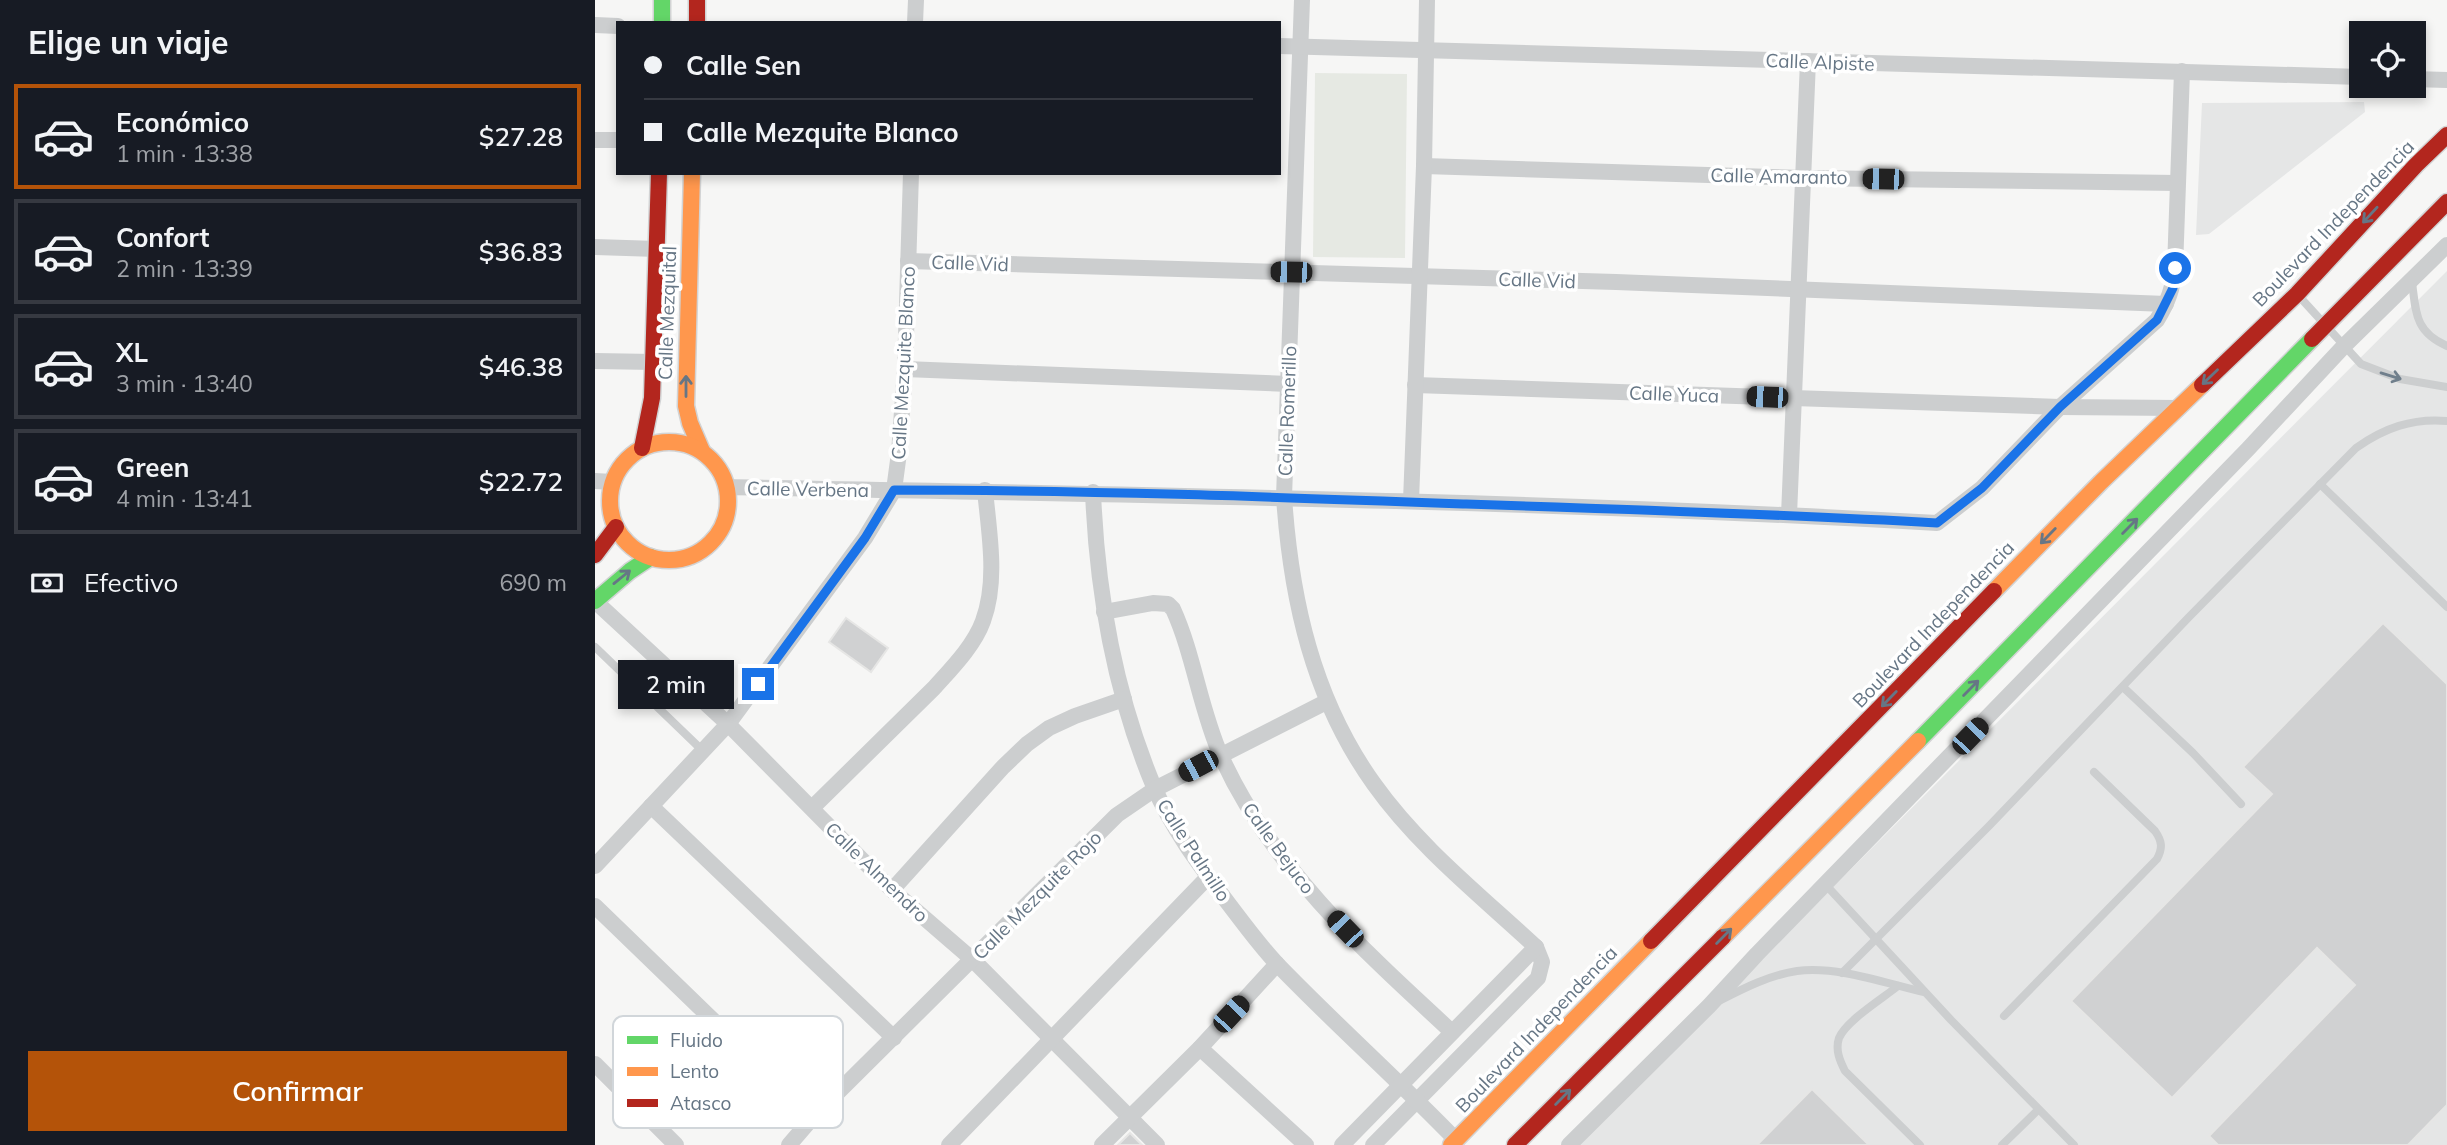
<!DOCTYPE html>
<html lang="es">
<head>
<meta charset="utf-8">
<style>
  :root { --surface:#171b24; --page:#242831; --text:#f1f3f6; --muted:#9ea1a6; --line:#363941; --accent:#b45309 }
  body { margin:0; font-family:Mulish,sans-serif; background:var(--page); color:var(--text); height:100vh; display:flex; flex-direction:column; font-size:26px; white-space:nowrap }
  * { box-sizing:border-box; margin:0 }
  p { font-size:23px; color:var(--muted) }
  .icon { flex:none; width:38px; height:38px; fill:none; stroke:currentColor; stroke-width:2; stroke-linecap:round; stroke-linejoin:round }
  .map { position:relative; flex:1; overflow:hidden }
  .drawer { display:flex; flex-direction:column; background:var(--surface); width:595px }
  .drawer>* { flex:none }
  .top-card { position:absolute; left:21px; top:21px; width:665px; height:154px; border-radius:0px; box-shadow:0 4px 10px #0003; display:grid; align-content:center; height:154px; padding:0 28px; background:var(--surface) }
  .buttons { position:absolute; left:1754px; top:21px; display:grid; gap:14px }
  .buttons a { display:grid; place-items:center; width:77px; height:77px; border-radius:0px; background:var(--surface); box-shadow:0 4px 10px #0003; font-size:35px }
  .end { position:absolute; width:32px; height:32px; margin:-16px; border:9px solid #1a73e8; background:#fff; box-shadow:0 0 0 4px #fff }
  .from { border-radius:50% }
  .bubble { position:absolute; height:49px; border-radius:0px; background:var(--surface); box-shadow:0 4px 10px #0003; font-size:23px; font-weight:600; line-height:49px; text-align:center }
  .car { position:absolute; width:21px; height:42px; margin:-21px -10px; border-radius:9px; box-shadow:0 0 5px 2px #0007; background:linear-gradient(#222 24%,#8ab4d8 0 40%,#222 0 76%,#8ab4d8 0 86%,#222 0) }
  .top-card b { display:flex; align-items:center; gap:24px; height:66px; font-size:26px }
  .top-card b+b { border-top:2px solid var(--line) }
  .top-card i { width:18px; height:18px; background:var(--text) }
  ul { padding:0; list-style:none }
  li { display:flex; align-items:center; gap:21px; height:105px; margin:0 14px 10px; padding:0 14px; border:4px solid var(--line); border-radius:0px }
  li div { flex:1 }
  li b { display:block; font-size:26px }
  li em { font-style:normal; font-weight:600 }
  li.current { border-color:var(--accent) }
  li>.icon { width:63px; height:63px; stroke-width:1.5 }
  h2 { padding:0 28px; font-size:32px; line-height:84px }
  .pay { display:flex; align-items:center; gap:18px; height:77px; padding:0 28px; font-size:26px }
  .pay p { margin-inline-start:auto }
  .cta { display:flex; gap:14px; margin-top:auto; padding:14px 28px }
  .cta a { flex:1; height:80px; border-radius:0px; background:var(--accent); color:#fff; font-size:28px; font-weight:600; line-height:80px; text-align:center }
  main { display:flex; flex:1; min-height:0 }
  .map>svg:first-child { display:block }
  .built { fill:#e5e6e6 }
  .green { fill:#e6e9e3 }
  .building { fill:#d0d1d2; stroke:#e6e6e5; stroke-width:2 }
  .lines { fill:none; stroke-linecap:round; stroke-linejoin:round }
  .fast-casing { stroke:#d2d3d4; stroke-width:19 }
  .slow-casing { stroke:#d2d3d4; stroke-width:19 }
  .jam-casing { stroke:#d2d3d4; stroke-width:19 }
  .lane { stroke:#cccecf; stroke-width:8 }
  .street { stroke:#cccecf; stroke-width:16 }
  .fast { stroke:#63d668; stroke-width:16 }
  .slow { stroke:#ff974d; stroke-width:16 }
  .jam { stroke:#b3261e; stroke-width:16 }
  .oneway { stroke:#667685 }
  .oneway2 { stroke:#707f8c }
  .route { stroke:#1a73e8; stroke-width:9 }
  .labels { text-anchor:middle; dominant-baseline:central; stroke-width:7; stroke-linejoin:round; paint-order:stroke }
  .street-label { font-size:19px; fill:#667685; stroke:#fff }
  .key { fill:#fff; stroke:#d1d6da; stroke-width:2 }
  .key-label { font-size:19px; fill:#667685 }
</style>
</head>
<body>
<main>
<section class="drawer">
<h2>Elige un viaje</h2>
<ul>
<li class="current"><svg class="icon" aria-label="car" viewBox="0 0 24 24"><path d="M5 17H2v-5l4-1 3-4h7l3 4 3 1v5h-3M9 17h6M6 11h13"/><circle cx="7" cy="17" r="2"/><circle cx="17" cy="17" r="2"/></svg><div><b>Económico</b><p>1 min · 13:38</p></div><em>$27.28</em></li>
<li><svg class="icon" aria-label="car" viewBox="0 0 24 24"><path d="M5 17H2v-5l4-1 3-4h7l3 4 3 1v5h-3M9 17h6M6 11h13"/><circle cx="7" cy="17" r="2"/><circle cx="17" cy="17" r="2"/></svg><div><b>Confort</b><p>2 min · 13:39</p></div><em>$36.83</em></li>
<li><svg class="icon" aria-label="car" viewBox="0 0 24 24"><path d="M5 17H2v-5l4-1 3-4h7l3 4 3 1v5h-3M9 17h6M6 11h13"/><circle cx="7" cy="17" r="2"/><circle cx="17" cy="17" r="2"/></svg><div><b>XL</b><p>3 min · 13:40</p></div><em>$46.38</em></li>
<li><svg class="icon" aria-label="car" viewBox="0 0 24 24"><path d="M5 17H2v-5l4-1 3-4h7l3 4 3 1v5h-3M9 17h6M6 11h13"/><circle cx="7" cy="17" r="2"/><circle cx="17" cy="17" r="2"/></svg><div><b>Green</b><p>4 min · 13:41</p></div><em>$22.72</em></li>
</ul>
<div class="pay"><svg class="icon" aria-label="cash" viewBox="0 0 24 24"><path d="M3 7h18v10H3z"/><circle cx="12" cy="12" r="2"/></svg>Efectivo<p>690 m</p></div>
<div class="cta"><a>Confirmar</a></div>
</section>
<div class="map">
<svg width="1852" height="1145" viewBox="0 0 1852 1145">
  <rect width="100%" height="100%" fill="#f6f6f5"/>
  <g class="built">
    <path d="M1769,102L1770,112L1614,234L1601,235L1607,103Z"/>
    <path d="M1852,271V1145H981Z"/>
  </g>
  <path class="green" d="M720,73L812,74L810,258L718,257Z"/>
  <g class="building">
    <path d="M251,618L293,648L276,672L234,642Z"/>
    <path d="M1788,623L1852,684V1105L1813,1145H1623L1614,1136L1760,985L1722,948L1577,1098L1476,1001L1677,794L1648,767Z"/>
    <path d="M1217,1089L1274,1145H1162Z"/>
    <path d="M535,1133L547,1145H523Z"/>
  </g>
  <g class="lines">
    <defs>
      <g id="fast">
        <path d="M67,0V23"/>
        <path d="M0,601L35,571L56,557"/>
        <path d="M1323,741L1717,339"/>
      </g>
      <g id="slow">
        <path d="M97,173L91,406L95,423L107,451"/>
        <circle cx="74" cy="501" r="59"/>
        <path d="M1399,591L1506,482L1607,385"/>
        <path d="M1128,937L1323,741"/>
        <path d="M856,1145L1056,941"/>
      </g>
      <g id="jam">
        <path d="M102,0V23"/>
        <path d="M1717,339L1852,202"/>
        <path d="M1607,385L1702,294L1821,165L1852,135"/>
        <path d="M47,448L57,398L64,173"/>
        <path d="M0,555L21,527"/>
        <path d="M1056,941L1399,591"/>
        <path d="M920,1145L1128,937"/>
      </g>
    </defs>
    <use href="#fast" class="fast-casing"/>
    <use href="#slow" class="slow-casing"/>
    <use href="#jam" class="jam-casing"/>
    <g class="lane">
      <path d="M1817,282C1821,313 1820,332 1852,346"/>
      <path d="M1702,294L1766,364L1805,379L1852,387"/>
      <path d="M1725,484L1852,607"/>
      <path d="M0,647L108,751"/>
      <path d="M1528,687L1598,753L1646,804"/>
      <path d="M1230,884L1356,1020L1479,1145"/>
      <path d="M1247,973L1394,826L1594,617L1761,448C1789,428 1817,418 1852,421"/>
      <path d="M1303,986C1288,998 1251,1021 1244,1038C1240,1050 1245,1061 1250,1071L1325,1145"/>
      <path d="M1126,1000C1149,988 1175,975 1202,971C1244,966 1289,983 1329,992"/>
      <path d="M1409,1016L1562,859C1568,848 1567,841 1560,831L1499,772"/>
      <path d="M1407,1145L1443,1110"/>
    </g>
    <g class="street">
      <path d="M707,0L689,497C696,600 718,699 779,784C823,846 885,895 941,947L947,962L943,978L778,1145"/>
      <path d="M320,23L321,0"/>
      <path d="M0,25L23,26"/>
      <path d="M684,46L1766,77"/>
      <path d="M1818,79L1852,80"/>
      <path d="M0,140H23"/>
      <path d="M829,166L1208,178L1582,183"/>
      <path d="M0,247L62,249"/>
      <path d="M313,261L1021,282L1571,304"/>
      <path d="M0,361L59,362"/>
      <path d="M310,369L694,384"/>
      <path d="M820,385L1465,407L1583,408"/>
      <path d="M0,481L17,482"/>
      <path d="M132,487C535,495 939,500 1342,523L1387,488L1465,407L1562,320C1573,302 1578,288 1580,268L1587,71"/>
      <path d="M498,492C502,593 520,694 559,787C577,829 606,867 633,903C649,924 665,946 683,965C741,1025 803,1080 861,1140"/>
      <path d="M816,501L829,166L832,0"/>
      <path d="M1194,515L1213,61"/>
      <path d="M0,601L133,724L297,890L378,960L562,1145"/>
      <path d="M509,612L558,603L573,604L578,609C599,655 605,709 626,756C676,867 769,951 857,1032"/>
      <path d="M56,806L299,1038"/>
      <path d="M217,808L339,688C356,669 379,646 388,621C403,580 394,533 390,490"/>
      <path d="M0,866L133,724L270,538L299,490L304,453L310,369L316,173"/>
      <path d="M297,890L408,767L432,744L454,728L480,716L529,699"/>
      <path d="M0,906L218,1117"/>
      <path d="M605,1048L711,1145"/>
      <path d="M0,1064L81,1145"/>
      <path d="M194,1145L218,1117L522,815L560,789L731,702"/>
      <path d="M354,1145L613,877"/>
      <path d="M507,1145L605,1048L682,964"/>
      <path d="M747,1145L941,947"/>
      <path d="M974,1145L1114,1006L1162,954L1653,449L1749,346L1852,245"/>
    </g>
    <use href="#fast" class="fast"/>
    <use href="#slow" class="slow"/>
    <use href="#jam" class="jam"/>
  </g>
  <defs><path id="oneway-shaft" d="M-6 0H5M1.5-3L5.5 0L1.5 3" fill="none" stroke-width="1.6" stroke-linecap="round" stroke-linejoin="round" transform="scale(1.75)"/></defs>
  <g class="oneway">
    <use href="#oneway-shaft" transform="translate(1775 215) rotate(133)"/>
    <use href="#oneway-shaft" transform="translate(1615 377) rotate(136)"/>
    <use href="#oneway-shaft" transform="translate(91 386) rotate(-90)"/>
    <use href="#oneway-shaft" transform="translate(1535 526) rotate(-45)"/>
    <use href="#oneway-shaft" transform="translate(1453 536) rotate(134)"/>
    <use href="#oneway-shaft" transform="translate(27 577) rotate(-39)"/>
    <use href="#oneway-shaft" transform="translate(1376 688) rotate(-45)"/>
    <use href="#oneway-shaft" transform="translate(1294 699) rotate(134)"/>
    <use href="#oneway-shaft" transform="translate(1129 936) rotate(-45)"/>
    <use href="#oneway-shaft" transform="translate(968 1097) rotate(-45)"/>
  </g>
  <use class="oneway2" href="#oneway-shaft" transform="translate(1796 376) rotate(17)"/>
  <g class="lines">
    <path class="route" d="M163,684L270,538L299,490C490,490 680,497 871,504C1028,509 1185,514 1342,523L1387,488L1465,407L1562,320L1578,288L1580,268"/>
  </g>
  <g class="labels">
    <g class="street-label">
      <text transform="translate(1225 62) rotate(2)">Calle Alpiste</text>
      <text transform="translate(1184 176) rotate(1)">Calle Amaranto</text>
      <text transform="translate(1738 223) rotate(-46)">Boulevard Independencia</text>
      <text transform="translate(375 263) rotate(2)">Calle Vid</text>
      <text transform="translate(942 280) rotate(2)">Calle Vid</text>
      <text transform="translate(72 313) rotate(-88)">Calle Mezquital</text>
      <text transform="translate(308 363) rotate(-87)">Calle Mezquite Blanco</text>
      <text transform="translate(1079 394) rotate(2)">Calle Yuca</text>
      <text transform="translate(692 411) rotate(-88)">Calle Romerillo</text>
      <text transform="translate(213 489) rotate(1)">Calle Verbena</text>
      <text transform="translate(1338 624) rotate(-46)">Boulevard Independencia</text>
      <text transform="translate(684 848) rotate(54)">Calle Bejuco</text>
      <text transform="translate(599 850) rotate(57)">Calle Palmillo</text>
      <text transform="translate(282 872) rotate(44)">Calle Almendro</text>
      <text transform="translate(442 895) rotate(-45)">Calle Mezquite Rojo</text>
      <text transform="translate(941 1029) rotate(-46)">Boulevard Independencia</text>
    </g>
  </g>
  <rect x="18" y="1016" width="230" height="112" rx="10" class="key"/>
  <rect x="32" y="1036" width="31" height="8" fill="#63d668"/>
  <rect x="32" y="1067" width="31" height="9" fill="#ff974d"/>
  <rect x="32" y="1099" width="31" height="8" fill="#b3261e"/>
  <g class="key-label">
    <text x="75" y="1047">Fluido</text>
    <text x="75" y="1078">Lento</text>
    <text x="75" y="1110">Atasco</text>
  </g>
</svg>
<div class="buttons">
<a><svg class="icon" aria-label="locate" viewBox="0 0 24 24"><circle cx="12" cy="12" r="6"/><path d="M12 2v4M12 18v4M2 12h4M18 12h4"/></svg></a>
</div>
<i class="end from" style="left:1580px;top:268px"></i>
<i class="end" style="left:163px;top:684px"></i>
<div class="bubble" style="left:23px;top:660px;width:116px">2 min</div>
<i class="car" style="left:1288px;top:179px;rotate:271deg"></i>
<i class="car" style="left:696px;top:272px;rotate:271deg"></i>
<i class="car" style="left:1172px;top:397px;rotate:272deg"></i>
<i class="car" style="left:1375px;top:736px;rotate:44deg"></i>
<i class="car" style="left:603px;top:766px;rotate:242deg"></i>
<i class="car" style="left:750px;top:929px;rotate:316deg"></i>
<i class="car" style="left:636px;top:1014px;rotate:43deg"></i>
<div class="top-card">
<b><i class="from"></i>Calle Sen</b>
<b><i></i>Calle Mezquite Blanco</b>
</div>
</div>
</main>
</body>
</html>
